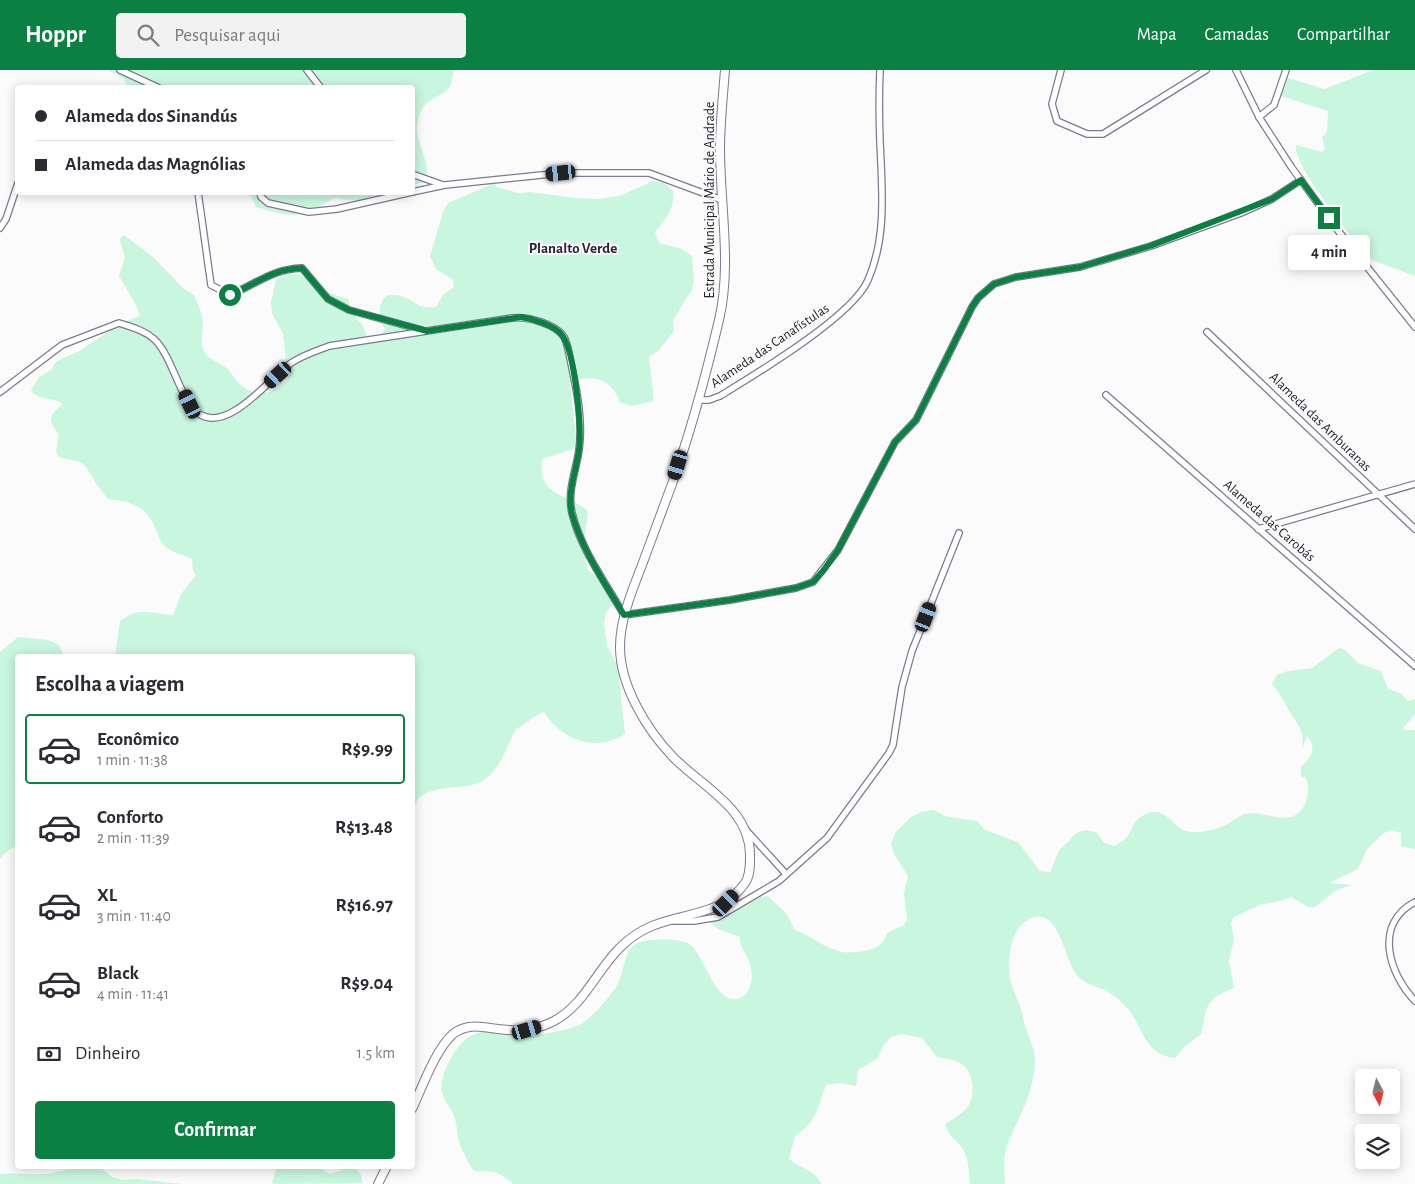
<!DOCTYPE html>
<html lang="pt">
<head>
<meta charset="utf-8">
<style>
  :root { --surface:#fff; --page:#f2f2f3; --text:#2b2b33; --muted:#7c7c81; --line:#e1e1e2; --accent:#0b8043 }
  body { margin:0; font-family:"Alegreya Sans",sans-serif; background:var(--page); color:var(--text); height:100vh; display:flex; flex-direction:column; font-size:19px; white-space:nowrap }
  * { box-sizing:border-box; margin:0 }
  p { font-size:16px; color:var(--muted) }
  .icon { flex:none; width:28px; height:28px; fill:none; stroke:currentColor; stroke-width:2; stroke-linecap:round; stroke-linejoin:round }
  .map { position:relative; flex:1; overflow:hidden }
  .details { position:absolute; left:15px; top:584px; width:400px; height:515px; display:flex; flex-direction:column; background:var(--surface); border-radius:5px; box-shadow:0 2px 12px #0003 }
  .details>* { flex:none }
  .guide { position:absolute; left:15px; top:15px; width:400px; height:110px; border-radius:5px; box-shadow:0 2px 12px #0003; display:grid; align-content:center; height:110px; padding:0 20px; background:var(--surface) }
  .needle { width:32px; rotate:173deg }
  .tools { position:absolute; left:1355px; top:999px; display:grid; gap:10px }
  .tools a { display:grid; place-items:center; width:45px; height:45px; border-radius:5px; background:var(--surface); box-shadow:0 2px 12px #0003; font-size:25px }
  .end { position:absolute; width:22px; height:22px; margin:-11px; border:6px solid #0b8043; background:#fff; box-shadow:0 0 0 2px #fff }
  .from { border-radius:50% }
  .bubble { position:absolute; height:35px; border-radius:5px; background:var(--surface); box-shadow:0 2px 12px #0003; font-size:16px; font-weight:600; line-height:35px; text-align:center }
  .car { position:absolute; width:15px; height:30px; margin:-15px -8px; border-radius:6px; box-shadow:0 0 4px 1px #0007; background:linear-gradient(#222 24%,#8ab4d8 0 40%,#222 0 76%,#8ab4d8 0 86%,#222 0) }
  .guide b { display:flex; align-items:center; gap:18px; height:48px; font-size:19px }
  .guide b+b { border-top:1px solid var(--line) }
  .guide i { width:12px; height:12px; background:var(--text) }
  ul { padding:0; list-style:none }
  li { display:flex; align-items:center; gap:15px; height:70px; margin:0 10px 8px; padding:0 10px; border:2px solid transparent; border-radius:5px }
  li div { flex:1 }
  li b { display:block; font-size:19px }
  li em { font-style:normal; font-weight:600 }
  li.selected { border-color:var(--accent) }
  li>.icon { width:45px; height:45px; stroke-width:1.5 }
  h2 { padding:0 20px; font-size:22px; line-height:60px }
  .pay { display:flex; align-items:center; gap:12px; height:55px; padding:0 20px; font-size:19px }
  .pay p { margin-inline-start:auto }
  .button { display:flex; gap:10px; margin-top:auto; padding:10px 20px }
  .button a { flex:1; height:58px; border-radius:5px; background:var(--accent); color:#fff; font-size:20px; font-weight:600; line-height:58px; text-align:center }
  header { display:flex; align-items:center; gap:30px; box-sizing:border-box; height:70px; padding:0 25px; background:var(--accent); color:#fff }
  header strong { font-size:24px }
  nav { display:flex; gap:28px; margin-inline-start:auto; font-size:18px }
  .search { width:350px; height:45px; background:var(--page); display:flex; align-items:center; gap:12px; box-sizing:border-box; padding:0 18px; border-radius:5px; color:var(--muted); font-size:19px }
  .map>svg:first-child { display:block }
  .green { fill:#c9f6df }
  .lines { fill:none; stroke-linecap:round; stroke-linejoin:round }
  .street-casing { stroke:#7f788f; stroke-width:8 }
  .secondary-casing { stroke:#7f788f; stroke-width:10 }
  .street { stroke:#fff; stroke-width:5.5 }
  .secondary { stroke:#fff; stroke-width:8 }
  .route { stroke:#0b8043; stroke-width:6 }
  .labels { text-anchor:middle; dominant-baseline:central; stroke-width:4; stroke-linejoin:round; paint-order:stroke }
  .street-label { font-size:14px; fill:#26222c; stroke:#fbfbfb }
  .neighbourhood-label { font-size:15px; font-weight:bold; fill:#2c2539; stroke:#fbfbfb }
</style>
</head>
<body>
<header>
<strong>Hoppr</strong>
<div class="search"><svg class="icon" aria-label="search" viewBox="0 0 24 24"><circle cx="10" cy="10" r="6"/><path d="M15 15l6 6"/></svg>Pesquisar aqui</div>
<nav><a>Mapa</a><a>Camadas</a><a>Compartilhar</a></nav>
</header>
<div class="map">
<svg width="1415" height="1114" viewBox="0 0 1415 1114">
  <rect width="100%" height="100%" fill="#fbfbfb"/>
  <g class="green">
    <path d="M107,0H453C453,34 429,17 419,47C411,72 433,88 425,112L413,115L412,18L128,17L123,8Z"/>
    <path d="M1373,0H1415V206L1372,190L1365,184C1352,167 1291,93 1296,75L1322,82L1325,79L1322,67L1327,62L1328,41L1281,26L1288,8L1325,19Z"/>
    <path d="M653,111L664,113L673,121C675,139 666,148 655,162L659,173L682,179L692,186L694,209L692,220L673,250L674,261L659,280L649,287L654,331L632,336L620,332C611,308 593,304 570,312L576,368L574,379L542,389C538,427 564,422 588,441L584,472L587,499L597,507L614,528V533L606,542L604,554L607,576L618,597L625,664C596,683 562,670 544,642C532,646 527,654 516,659C506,676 502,698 484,710C465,722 436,712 418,729C415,733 415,739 413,743L412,586H115L120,551C140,536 150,544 173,545L181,524L196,505L193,501L192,489C182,484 171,483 164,475C159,471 158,463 155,458C147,436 129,431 108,429L97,415L85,395L77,391L61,388L57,385L56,380L59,365C50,351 46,348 61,336L62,333C52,327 37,331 31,320L39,307L50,301L57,291L79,281L121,253L140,246L136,235L119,206L125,187L120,171L121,167L124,165L153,187L184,219L194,225C198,235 203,244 203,255C203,262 200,270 203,278C206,290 217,290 225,297C231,301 233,307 238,312C253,329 274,325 288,309L283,264L272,243L271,232L276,210C296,198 303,206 319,217C328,223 338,226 348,229L351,242L363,256L367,266L372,268L380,267L385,260C380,247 376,236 386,226C411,220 412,241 436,237L443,225L454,217L453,210L436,199L430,186L443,142L448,133L495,113L496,117L519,123L530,122L575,128L598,129L620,126Z"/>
    <path d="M249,123H394C375,132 356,132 336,128C327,131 320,137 311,141C295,149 272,142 256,137Z"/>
    <path d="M18,567L48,570L59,575L64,586H18L17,775L6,782L0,789V582Z"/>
    <path d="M1339,578L1344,579L1358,593L1381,601L1388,619L1400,623L1408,631L1415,629V644L1403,658L1404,660H1415V779L1401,776V763L1391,760L1384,763L1367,779L1358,799L1329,813L1352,815L1335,821L1315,837H1308L1291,827L1280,831L1260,835L1234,847L1231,854L1234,869L1229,891L1234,918C1204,929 1207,937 1201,964L1183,978L1175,988C1142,984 1144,956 1127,938C1123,934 1118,928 1113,925C1101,916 1087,917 1077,905C1063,889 1059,830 1026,851C1013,860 1009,880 1009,895C1008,912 1016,924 1021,939C1023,946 1024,954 1027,961C1030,971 1035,979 1035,990C1035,1006 1029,1027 1022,1042C1016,1055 1008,1069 1005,1084C1003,1094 1005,1104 1005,1114H970C969,1104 969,1092 965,1083C959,1070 949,1069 945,1054C951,1050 959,1046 964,1041C977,1030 975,1001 960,993C955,989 944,989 937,987L922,968L901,964L891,967L883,976L878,988L858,1000L856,1016L840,1013L826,1015C818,1037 816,1053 795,1066L789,1089C800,1098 817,1101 821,1114H513C506,1107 498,1102 488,1101C482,1101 477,1103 472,1099C468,1091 462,1081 459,1072C457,1063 457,1054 454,1046C451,1038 444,1031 442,1022C438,1007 456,974 469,967C475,963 484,961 491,961C498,962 505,965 513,966C526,968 573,960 583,953C596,943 607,930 616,917C625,904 623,876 640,872C651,869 679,868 689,874C704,882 715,938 740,928C753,923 754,903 749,891C746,883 739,876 740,867L718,859L709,851L712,840L742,829L768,826L786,843L795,860C825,872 833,889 868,880C880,877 883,874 887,863L904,855L907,850L904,823L908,806L894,784L891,773L896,762L911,747L921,742L934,740L945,746L977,751L985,760L1018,772L1040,801L1050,802L1059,780L1068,772L1076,763L1086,760L1097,763L1104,773L1115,776C1118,773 1125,770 1127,767C1134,758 1132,750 1146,744C1169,735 1170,760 1191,762C1206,763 1218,759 1231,752C1235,749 1239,746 1244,744C1265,739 1292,761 1305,734C1309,724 1309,718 1306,708L1301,707V696C1312,688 1317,677 1307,666L1302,679C1305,662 1298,655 1290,642C1284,632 1280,623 1272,614L1277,605L1288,601L1312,598Z"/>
    <path d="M74,1096H91L102,1099L112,1107L123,1110L135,1109L183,1114H0V1104C25,1102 51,1109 74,1096Z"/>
    <path d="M277,1096H317L330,1104L340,1101L345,1096H354L361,1105L363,1113L275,1114L272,1113Z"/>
  </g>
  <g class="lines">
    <defs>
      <g id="street">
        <path d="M120,0L159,18"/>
        <path d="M307,0L321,18"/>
        <path d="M1061,0L1052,34L1057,51L1087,64H1103L1206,0"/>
        <path d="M1236,0L1259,47L1292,98L1336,158L1415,257"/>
        <path d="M1259,47L1274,35L1286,0"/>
        <path d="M412,104L443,115"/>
        <path d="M198,122L211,215L230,225C256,214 272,199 302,198L328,229L349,240L422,260"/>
        <path d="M260,122L261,127L268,133L309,142L337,139L412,122"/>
        <path d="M412,122L445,115L561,103H649L722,130"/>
        <path d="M0,158L6,149L18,113"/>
        <path d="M1207,262L1415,459"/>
        <path d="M0,322L62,275L119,253C131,257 144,260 154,269C173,286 181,335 201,345C230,361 270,308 291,293C303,285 316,281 329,276L512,248C527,246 556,254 564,267C568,274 569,285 571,293C577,322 583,350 579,380C576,401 567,421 572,443C581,480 606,513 624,545L730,530L796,518L813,512L838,480L895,372L916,350L972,237L978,228L994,214L1016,207L1080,197L1151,176L1241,143L1272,129L1301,110"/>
        <path d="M1106,325L1415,596"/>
        <path d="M699,330H709L720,326C756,304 853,246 868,210C887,167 882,118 880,72C879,48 879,24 880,0"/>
        <path d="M1258,459L1415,414"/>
        <path d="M745,759L786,804"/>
        <path d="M1415,832C1373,854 1389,904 1415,931"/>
        <path d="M674,851H694L718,847L779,811L827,768L889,683L893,675L902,617L912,581L959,463"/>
      </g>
      <g id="secondary">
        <path d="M412,1039C422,1018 435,980 453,964C470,950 490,960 510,960C525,961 541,958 554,951C595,929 601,877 652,856C685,842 722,846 745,813C750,806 750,796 750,788C752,739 702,717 673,687C647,660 620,616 620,577C620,549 632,521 642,495C652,468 662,441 672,414C691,361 706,305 719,250C732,195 720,135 720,79C720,53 723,26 725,0"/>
        <path d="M378,1114L387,1096"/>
      </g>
    </defs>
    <use href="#street" class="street-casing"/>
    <use href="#secondary" class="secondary-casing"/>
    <use href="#street" class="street"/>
    <use href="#secondary" class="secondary"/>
  </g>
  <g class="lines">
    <path class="route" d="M230,225C256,214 272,199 302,198L328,229L349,240L427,261L521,247C534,249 554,255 562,265C575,282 582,358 579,380C576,402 567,422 572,444C582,480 605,513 624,545L730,530L796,518L813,512L823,501L838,480L895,372L916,350L972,237L978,228L994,214L1016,207L1080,197L1150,176L1272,129L1301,110L1329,148"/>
  </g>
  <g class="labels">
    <g class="street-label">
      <text transform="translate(710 130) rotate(-90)">Estrada Municipal Mário de Andrade</text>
      <text transform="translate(770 276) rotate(-34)">Alameda das Canafístulas</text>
      <text transform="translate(1320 352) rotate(44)">Alameda das Amburanas</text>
      <text transform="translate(1269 451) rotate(41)">Alameda das Carobás</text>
    </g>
    <g class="neighbourhood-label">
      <text x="573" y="178">Planalto Verde</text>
    </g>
  </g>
</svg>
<div class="tools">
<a><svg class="needle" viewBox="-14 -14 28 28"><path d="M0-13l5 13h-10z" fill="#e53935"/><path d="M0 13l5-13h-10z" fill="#7c7c81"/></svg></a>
<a><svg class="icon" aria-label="layers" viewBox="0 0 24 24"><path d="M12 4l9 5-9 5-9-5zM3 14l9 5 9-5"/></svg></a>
</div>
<i class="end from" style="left:230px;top:225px"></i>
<i class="end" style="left:1329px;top:148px"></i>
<div class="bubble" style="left:1288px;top:165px;width:82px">4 min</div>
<i class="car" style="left:561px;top:103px;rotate:264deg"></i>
<i class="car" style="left:278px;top:305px;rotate:228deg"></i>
<i class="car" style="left:190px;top:334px;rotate:335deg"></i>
<i class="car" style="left:678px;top:395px;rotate:197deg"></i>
<i class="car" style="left:926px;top:547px;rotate:21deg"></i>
<i class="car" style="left:726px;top:833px;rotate:44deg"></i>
<i class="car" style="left:527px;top:960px;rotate:73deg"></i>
<div class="guide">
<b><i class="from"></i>Alameda dos Sinandús</b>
<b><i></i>Alameda das Magnólias</b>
</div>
<section class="details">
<h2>Escolha a viagem</h2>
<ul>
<li class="selected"><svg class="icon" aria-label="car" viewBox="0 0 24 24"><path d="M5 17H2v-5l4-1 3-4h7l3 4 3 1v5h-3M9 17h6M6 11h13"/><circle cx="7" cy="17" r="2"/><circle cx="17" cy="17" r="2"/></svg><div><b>Econômico</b><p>1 min · 11:38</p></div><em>R$9.99</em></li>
<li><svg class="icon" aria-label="car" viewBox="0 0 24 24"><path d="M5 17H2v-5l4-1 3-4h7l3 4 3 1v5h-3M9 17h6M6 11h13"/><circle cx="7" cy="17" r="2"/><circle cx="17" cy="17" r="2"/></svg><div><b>Conforto</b><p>2 min · 11:39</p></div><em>R$13.48</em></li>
<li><svg class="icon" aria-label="car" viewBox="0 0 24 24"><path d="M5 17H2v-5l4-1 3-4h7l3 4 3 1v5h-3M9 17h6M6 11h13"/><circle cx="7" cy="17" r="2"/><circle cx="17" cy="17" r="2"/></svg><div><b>XL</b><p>3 min · 11:40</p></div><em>R$16.97</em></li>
<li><svg class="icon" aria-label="car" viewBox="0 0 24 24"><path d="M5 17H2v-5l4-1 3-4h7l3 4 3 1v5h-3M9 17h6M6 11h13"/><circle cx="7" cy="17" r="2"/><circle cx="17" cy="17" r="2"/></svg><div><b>Black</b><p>4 min · 11:41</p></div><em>R$9.04</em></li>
</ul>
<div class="pay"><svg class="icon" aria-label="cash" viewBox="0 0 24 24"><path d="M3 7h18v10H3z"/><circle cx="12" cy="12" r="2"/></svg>Dinheiro<p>1.5 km</p></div>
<div class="button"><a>Confirmar</a></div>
</section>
</div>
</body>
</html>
